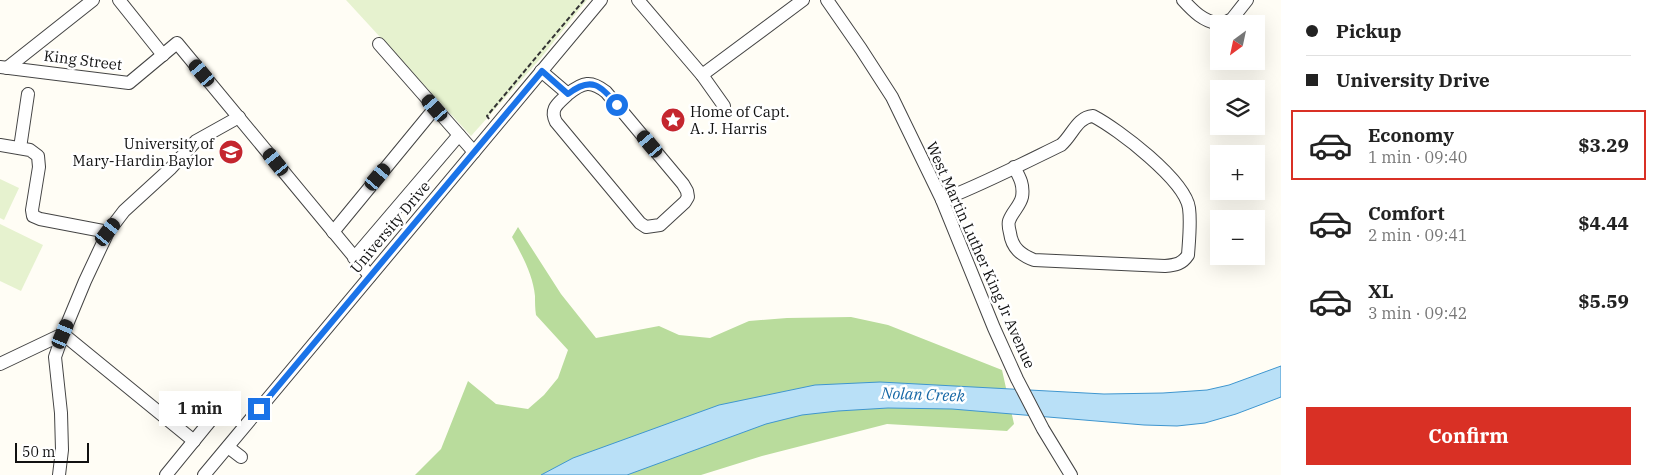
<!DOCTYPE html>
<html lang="en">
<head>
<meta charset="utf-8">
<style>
  :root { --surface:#fff; --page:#f2f2f2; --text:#222; --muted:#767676; --line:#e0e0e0; --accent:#d93025 }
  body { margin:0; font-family:"IBM Plex Serif",serif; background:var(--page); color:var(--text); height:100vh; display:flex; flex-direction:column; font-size:19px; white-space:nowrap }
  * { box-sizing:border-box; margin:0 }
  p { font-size:16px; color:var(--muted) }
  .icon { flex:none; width:28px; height:28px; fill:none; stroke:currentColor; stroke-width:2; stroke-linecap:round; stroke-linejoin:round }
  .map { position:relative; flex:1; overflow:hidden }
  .drawer { display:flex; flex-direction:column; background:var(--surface); width:375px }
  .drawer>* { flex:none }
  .banner { display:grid; align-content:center; height:110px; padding:0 25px; background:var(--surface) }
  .needle { width:32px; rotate:213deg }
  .fabs { position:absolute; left:1210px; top:15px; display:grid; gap:10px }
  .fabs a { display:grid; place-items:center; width:55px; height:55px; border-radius:0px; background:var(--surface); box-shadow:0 5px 20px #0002; font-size:25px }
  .scale { position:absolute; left:15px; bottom:12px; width:74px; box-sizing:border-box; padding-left:5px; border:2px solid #111; border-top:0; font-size:14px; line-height:18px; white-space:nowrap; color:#111; -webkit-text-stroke:4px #fff; paint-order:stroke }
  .end { position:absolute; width:22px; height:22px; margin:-11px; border:6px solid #1a73e8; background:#fff; box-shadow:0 0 0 2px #fff }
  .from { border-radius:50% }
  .bubble { position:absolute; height:35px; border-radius:0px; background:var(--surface); box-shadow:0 5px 20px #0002; font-size:16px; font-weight:700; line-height:35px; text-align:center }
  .car { position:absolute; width:15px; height:30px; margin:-15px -8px; border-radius:6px; box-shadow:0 0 4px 1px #0007; background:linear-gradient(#222 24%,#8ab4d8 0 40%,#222 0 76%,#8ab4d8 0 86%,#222 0) }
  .banner b { display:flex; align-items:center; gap:18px; height:48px; font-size:19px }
  .banner b+b { border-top:1px solid var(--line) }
  .banner i { width:12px; height:12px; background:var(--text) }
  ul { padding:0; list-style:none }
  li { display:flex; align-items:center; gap:15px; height:70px; margin:0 10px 8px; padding:0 15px; border:2px solid transparent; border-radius:0px }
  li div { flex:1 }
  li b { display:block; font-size:19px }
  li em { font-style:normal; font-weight:700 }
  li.on { border-color:var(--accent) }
  li>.icon { width:45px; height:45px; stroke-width:1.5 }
  .primary-button { display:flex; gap:10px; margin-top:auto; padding:10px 25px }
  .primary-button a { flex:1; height:58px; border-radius:0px; background:var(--accent); color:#fff; font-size:20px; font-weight:700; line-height:58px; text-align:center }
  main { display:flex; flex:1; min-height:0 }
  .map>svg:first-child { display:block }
  .forest { fill:#b9dc9c }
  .pitch { fill:#e6f2cf }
  .water { fill:#b9e0f7; stroke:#3f96cf }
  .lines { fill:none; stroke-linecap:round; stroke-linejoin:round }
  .minor-casing { stroke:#444; stroke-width:14 }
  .path { stroke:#333; stroke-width:2; stroke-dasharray:5 2.5; stroke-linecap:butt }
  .minor { stroke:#fff; stroke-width:12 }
  .route { stroke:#1a73e8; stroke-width:6 }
  .labels { text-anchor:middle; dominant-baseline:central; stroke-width:5; stroke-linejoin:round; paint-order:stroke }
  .street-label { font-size:15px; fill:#111; stroke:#fff }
  .poi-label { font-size:15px; fill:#111; stroke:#fff; text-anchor:start }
  .water-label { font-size:16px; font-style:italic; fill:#1768a6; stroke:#fff }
</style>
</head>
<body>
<main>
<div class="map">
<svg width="1281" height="475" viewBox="0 0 1281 475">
  <rect width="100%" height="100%" fill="#fffdf5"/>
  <path class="forest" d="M518,227L561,294L596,338L659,326L679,335L710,338L749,321L787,318L851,317L888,325L1002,370L1014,424L1007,431L887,424L762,456L701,475H415L441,449L468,381L496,404L528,409L544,395L558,378L568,350L536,315C535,309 535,302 535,296C533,275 522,255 512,237Z"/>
  <g class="pitch">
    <path d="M346,0H587L540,59L471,136Z"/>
    <path d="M0,179L19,188L4,220L0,218Z"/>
    <path d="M0,224L43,245L21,291L0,281Z"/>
  </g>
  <path class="water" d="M1281,366V397L1236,414L1205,423L1177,426L1144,425L952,409L888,408L838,411L802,415L766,424L627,475H541L573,458L719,405L815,385L880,382L1104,394L1163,393L1207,390L1229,385Z"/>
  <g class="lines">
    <defs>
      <g id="minor">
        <path d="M119,0L163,55"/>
        <path d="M638,0L702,75L724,106"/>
        <path d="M827,0L861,49L892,97L942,200L994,328L1017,379L1043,429L1071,475"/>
        <path d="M1183,0C1194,12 1203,21 1219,24"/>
        <path d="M1222,24L1232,19L1247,0"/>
        <path d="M379,44L474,152"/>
        <path d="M0,67L129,83L177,43L370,276"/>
        <path d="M7,68L93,0"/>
        <path d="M541,71L568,94C559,103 549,108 556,122L640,223L646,227L660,225L685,202L688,197L687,191L683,184L606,92C591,80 583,82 568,94"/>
        <path d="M702,75L803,0"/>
        <path d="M0,145L30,150L38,156L39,167L32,210L33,216L40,219L108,232"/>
        <path d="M20,148L28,94"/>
        <path d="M942,200C983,184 1022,164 1061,145C1072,136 1077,117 1093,116C1118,129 1185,180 1189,208C1191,223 1189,240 1188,255C1182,264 1176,265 1165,266L1034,260C1021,255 1012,248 1010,233C1009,229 1008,224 1009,221C1012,212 1020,206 1022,197C1024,185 1020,178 1014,167"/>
        <path d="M333,232L435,108"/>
        <path d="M354,258L459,135"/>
        <path d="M63,334L194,441"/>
        <path d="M0,364L63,334"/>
        <path d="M228,447L241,457"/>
        <path d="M59,475L62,450L61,413L55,357L63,334L85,281L108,232L124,211L171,168L196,141L239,117"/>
        <path d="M166,475L228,399"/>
        <path d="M204,475L601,0"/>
      </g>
    </defs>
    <use href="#minor" class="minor-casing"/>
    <path class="path" d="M489,119L487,116L584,0"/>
    <use href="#minor" class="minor"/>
  </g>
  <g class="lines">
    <path class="route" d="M259,409L542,71L568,94C591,76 601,85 617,105"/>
  </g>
  <defs>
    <symbol id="sight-disc" viewBox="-11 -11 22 22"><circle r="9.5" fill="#c4262e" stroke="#fff"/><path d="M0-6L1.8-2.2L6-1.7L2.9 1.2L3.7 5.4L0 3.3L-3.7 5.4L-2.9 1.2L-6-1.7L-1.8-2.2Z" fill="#fff"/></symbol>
    <symbol id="university-disc" viewBox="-11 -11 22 22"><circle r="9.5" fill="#c4262e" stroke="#fff"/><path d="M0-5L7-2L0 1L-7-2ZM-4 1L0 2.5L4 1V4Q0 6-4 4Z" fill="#fff"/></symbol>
  </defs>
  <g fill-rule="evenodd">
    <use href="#sight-disc" x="659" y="106" width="28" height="28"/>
    <use href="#university-disc" x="217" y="138" width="28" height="28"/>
  </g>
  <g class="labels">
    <g class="street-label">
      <text transform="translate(83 60) rotate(7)">King Street</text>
      <text transform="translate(390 227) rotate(-50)">University Drive</text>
      <text transform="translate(981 255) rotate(66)">West Martin Luther King Jr Avenue</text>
    </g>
    <g class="poi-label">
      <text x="690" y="111">Home of Capt.<tspan x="690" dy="17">A. J. Harris</tspan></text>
      <text x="214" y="143" text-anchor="end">University of<tspan x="214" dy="17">Mary-Hardin Baylor</tspan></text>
    </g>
    <g class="water-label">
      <text transform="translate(923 394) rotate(2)">Nolan Creek</text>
    </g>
  </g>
</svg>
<div class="fabs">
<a><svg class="needle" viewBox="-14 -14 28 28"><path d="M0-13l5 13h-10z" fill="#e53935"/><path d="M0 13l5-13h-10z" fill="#767676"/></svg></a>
<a><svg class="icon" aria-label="layers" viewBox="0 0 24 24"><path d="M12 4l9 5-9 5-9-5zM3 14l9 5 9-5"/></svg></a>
<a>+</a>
<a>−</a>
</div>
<div class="scale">50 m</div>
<i class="end from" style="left:617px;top:105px"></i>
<i class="end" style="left:259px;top:409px"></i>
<div class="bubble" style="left:159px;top:391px;width:82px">1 min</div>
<i class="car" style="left:202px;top:73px;rotate:320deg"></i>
<i class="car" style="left:435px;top:108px;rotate:319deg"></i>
<i class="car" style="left:650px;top:144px;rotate:320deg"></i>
<i class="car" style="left:276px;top:162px;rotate:321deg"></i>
<i class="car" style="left:378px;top:177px;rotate:40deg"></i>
<i class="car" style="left:108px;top:232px;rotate:37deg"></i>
<i class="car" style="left:63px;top:334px;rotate:23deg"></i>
</div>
<section class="drawer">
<div class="banner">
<b><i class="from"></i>Pickup</b>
<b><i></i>University Drive</b>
</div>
<ul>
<li class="on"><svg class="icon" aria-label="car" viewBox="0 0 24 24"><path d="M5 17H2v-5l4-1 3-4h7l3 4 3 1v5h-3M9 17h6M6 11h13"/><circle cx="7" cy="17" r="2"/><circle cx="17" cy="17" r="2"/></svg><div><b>Economy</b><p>1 min · 09:40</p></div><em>$3.29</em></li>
<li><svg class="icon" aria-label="car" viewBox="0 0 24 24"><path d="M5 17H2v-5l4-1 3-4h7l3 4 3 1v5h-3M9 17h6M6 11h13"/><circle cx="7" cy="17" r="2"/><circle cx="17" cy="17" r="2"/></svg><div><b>Comfort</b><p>2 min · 09:41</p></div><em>$4.44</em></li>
<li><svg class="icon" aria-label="car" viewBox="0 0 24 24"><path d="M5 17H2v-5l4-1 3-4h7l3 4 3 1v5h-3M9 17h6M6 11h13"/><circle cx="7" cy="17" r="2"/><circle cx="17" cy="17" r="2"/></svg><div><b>XL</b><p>3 min · 09:42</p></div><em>$5.59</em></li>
</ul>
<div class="primary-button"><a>Confirm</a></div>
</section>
</main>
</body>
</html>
